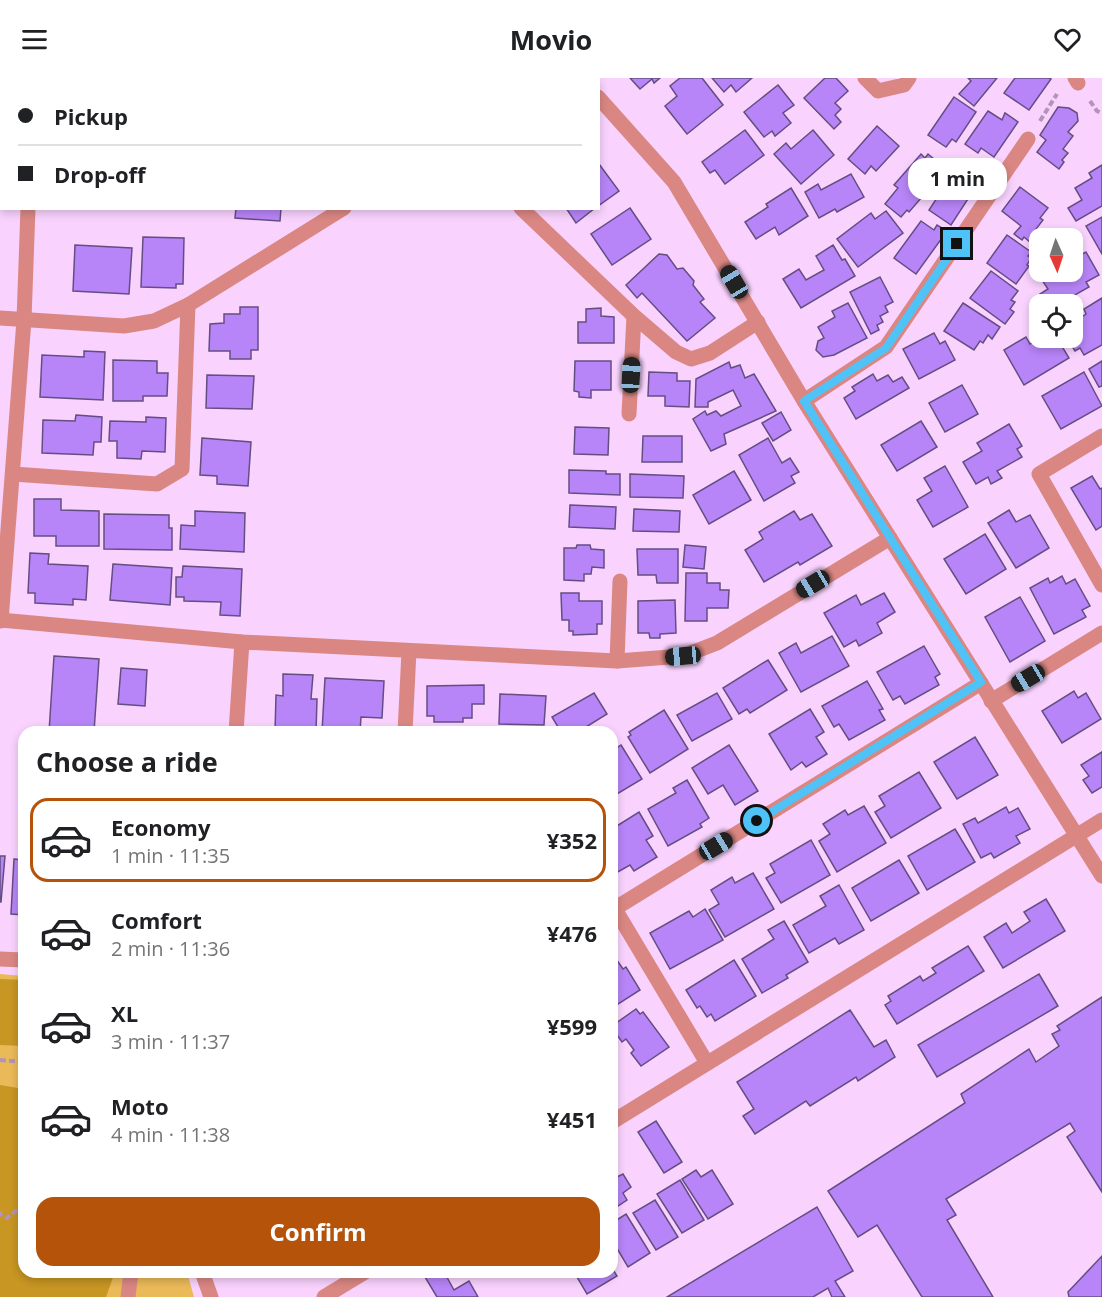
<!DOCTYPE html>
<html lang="en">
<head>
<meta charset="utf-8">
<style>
  :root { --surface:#fff; --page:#f2f2f2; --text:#202124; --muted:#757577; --line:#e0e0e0; --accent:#b45309 }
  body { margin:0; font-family:"Open Sans",sans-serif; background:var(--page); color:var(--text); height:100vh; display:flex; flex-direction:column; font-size:22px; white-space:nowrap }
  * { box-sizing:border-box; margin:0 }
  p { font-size:20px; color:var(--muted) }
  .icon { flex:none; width:33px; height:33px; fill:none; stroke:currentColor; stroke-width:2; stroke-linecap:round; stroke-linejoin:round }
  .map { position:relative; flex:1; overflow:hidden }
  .side { position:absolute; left:18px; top:648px; width:600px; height:552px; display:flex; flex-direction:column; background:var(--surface); border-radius:18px; box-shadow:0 3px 9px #0003 }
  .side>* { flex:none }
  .top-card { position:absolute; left:0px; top:0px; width:600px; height:132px; box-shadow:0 3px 9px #0003; display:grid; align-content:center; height:132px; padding:0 18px; background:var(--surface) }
  .needle { width:39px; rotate:177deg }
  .buttons { position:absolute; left:1029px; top:150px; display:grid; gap:12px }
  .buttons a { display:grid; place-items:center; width:54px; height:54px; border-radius:12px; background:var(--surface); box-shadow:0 3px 9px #0003; font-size:30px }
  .end { position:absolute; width:27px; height:27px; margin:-14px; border:8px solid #4fc3f7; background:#111; box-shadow:0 0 0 3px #111 }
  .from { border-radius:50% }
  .bubble { position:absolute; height:42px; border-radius:18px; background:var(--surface); box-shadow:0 3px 9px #0003; font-size:20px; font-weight:700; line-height:42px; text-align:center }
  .car { position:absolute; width:18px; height:36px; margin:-18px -9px; border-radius:8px; box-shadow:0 0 4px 2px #0007; background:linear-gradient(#222 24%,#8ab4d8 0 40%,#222 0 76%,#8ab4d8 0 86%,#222 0) }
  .top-card b { display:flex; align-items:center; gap:21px; height:57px; font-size:22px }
  .top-card b+b { border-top:2px solid var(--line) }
  .top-card i { width:15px; height:15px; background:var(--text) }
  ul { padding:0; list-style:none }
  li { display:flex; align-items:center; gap:18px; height:84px; margin:0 12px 9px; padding:0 6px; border:3px solid transparent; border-radius:18px }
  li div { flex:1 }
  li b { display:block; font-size:22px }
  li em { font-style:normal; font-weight:700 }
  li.selected { border-color:var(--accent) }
  li>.icon { width:54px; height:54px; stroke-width:1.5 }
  h2 { padding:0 18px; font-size:27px; line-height:72px }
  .button { display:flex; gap:12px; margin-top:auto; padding:12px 18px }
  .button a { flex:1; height:69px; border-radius:18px; background:var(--accent); color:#fff; font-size:24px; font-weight:700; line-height:69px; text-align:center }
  header { display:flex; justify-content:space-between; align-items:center; height:78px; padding:0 18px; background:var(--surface); font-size:27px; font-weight:700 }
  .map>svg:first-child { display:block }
  .green { fill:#ebba58 }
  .forest { fill:#c79623 }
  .building { fill:#b885f8; stroke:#644d83; stroke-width:1.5 }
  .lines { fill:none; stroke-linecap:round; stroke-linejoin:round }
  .path { stroke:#b294b7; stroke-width:4; stroke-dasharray:6 3; stroke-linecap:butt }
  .service { stroke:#da8783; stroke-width:15 }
  .minor { stroke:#da8783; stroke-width:15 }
  .tertiary { stroke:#da8783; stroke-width:15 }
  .route { stroke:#4fc3f7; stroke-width:8 }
</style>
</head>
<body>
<header><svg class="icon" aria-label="menu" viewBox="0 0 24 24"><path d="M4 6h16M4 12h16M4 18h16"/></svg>Movio<svg class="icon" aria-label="heart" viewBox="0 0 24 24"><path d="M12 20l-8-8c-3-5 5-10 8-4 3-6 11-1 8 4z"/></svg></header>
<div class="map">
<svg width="1102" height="1219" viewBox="0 0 1102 1219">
  <rect width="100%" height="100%" fill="#f9d3fe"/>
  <path class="green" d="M0,896L24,898V1194H187L194,1219H0Z"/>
  <g class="forest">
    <path d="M0,901L24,902V968L0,967Z"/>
    <path d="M0,1007L24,1011V1194H115L106,1219H0Z"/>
  </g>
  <g class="building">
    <path d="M238,0H300L238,2Z"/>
    <path d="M630,0H660L654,5L652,1L640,11Z"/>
    <path d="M680,0H702L723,27L687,56L665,28L677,18L670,8Z"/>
    <path d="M712,0H752L736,14L731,7L724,14Z"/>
    <path d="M825,0H836L848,13L835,25L841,31L835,37L841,44L834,51L804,20Z"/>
    <path d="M968,0H997L974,28L959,16L971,3Z"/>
    <path d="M1015,0H1049L1051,1L1029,32L1004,15Z"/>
    <path d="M778,7L794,27L783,35L791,45L775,58L772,53L764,59L744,34Z"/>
    <path d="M954,19L976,34L956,64L952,61L946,69L928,57Z"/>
    <path d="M1058,29L1069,30L1077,35L1078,43L1068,54L1073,58L1063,71L1068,75L1062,82L1064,84L1059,91L1037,74L1046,62L1040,57Z"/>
    <path d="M988,33L1002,42L1005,35L1018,44L994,79L981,70L978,75L965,66Z"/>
    <path d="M877,48L899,68L876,93L871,88L865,96L848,81Z"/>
    <path d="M745,52L764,77L725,106L715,92L710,95L702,84Z"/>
    <path d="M813,52L834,77L801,106L774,76L786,65L791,71Z"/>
    <path d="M921,76L925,80L928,76L940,86L930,98L936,103L909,134L907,132L901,139L885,126L898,110L894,107Z"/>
    <path d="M599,86L619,113L598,128V86Z"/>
    <path d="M1102,87V128L1076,143L1068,130L1082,122L1075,110L1092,100L1089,95Z"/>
    <path d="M963,93L979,104L951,147L929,132L948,103L954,107Z"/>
    <path d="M851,96L864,119L837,134L835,131L819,140L805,114L818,106L821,112Z"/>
    <path d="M1020,109L1048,130L1040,140L1043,142L1036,151L1040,154L1031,165L1024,159L1022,162L1014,156L1021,148L1002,133Z"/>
    <path d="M791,110L808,138L779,157L775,149L756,161L745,144L768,129L766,126Z"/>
    <path d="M236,130H281L280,143L235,140Z"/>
    <path d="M566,130H595L576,145Z"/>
    <path d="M630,130L651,161L612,187L591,156Z"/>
    <path d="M886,133L903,155L858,189L837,161L871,135L875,141Z"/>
    <path d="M1102,139V176L1086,148Z"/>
    <path d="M921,143L934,152L937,147L947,153L916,196L894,180Z"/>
    <path d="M1007,157L1031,174L1028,178L1031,180L1027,187L1029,188L1016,206L987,185Z"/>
    <path d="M143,159L184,160L183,206H176V210L141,209Z"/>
    <path d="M75,167L132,170L129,216L73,213Z"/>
    <path d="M833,167L842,182L845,181L855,198L801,230L783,201L799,191L806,202L824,192L816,178Z"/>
    <path d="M1086,174L1099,197L1086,204L1089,209L1059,226H1046L1040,216L1048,211L1042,202L1056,194H1072V177L1075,180Z"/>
    <path d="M659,176L667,177L677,191L683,190L694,203L693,207L704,221L700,224L715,240L687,263L642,215L637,220L626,207Z"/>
    <path d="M991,193L1018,213L1011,222L1015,224L1010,231L1014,234L1005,246L970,220Z"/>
    <path d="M880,199L893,224L885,228L888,234L880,238L883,244L877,247L879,252L871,256L850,214Z"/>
    <path d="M1102,220V267L1084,277L1080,270L1075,273L1067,260H1072V240L1075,239L1077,242L1086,236L1084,231Z"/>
    <path d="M848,225L867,260L834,277L823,279L816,272L818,263L824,260L818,249L835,239L832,233Z"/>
    <path d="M963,225L1000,249L992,261L988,257L983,265L980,263L974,272L944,253Z"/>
    <path d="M240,229H258V272H251V281H230V273H209L210,246L224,245V236H240Z"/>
    <path d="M601,230V238L614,239V265H578V244H586V231Z"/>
    <path d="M934,255L940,266L945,263L955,282L919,301L903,271Z"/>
    <path d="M1026,259L1030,266L1041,260H1057L1069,280L1024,307L1004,272Z"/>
    <path d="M84,273L105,274L103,322L40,319L42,277L84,279Z"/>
    <path d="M113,282L157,283V295H168L167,318H143V323H113Z"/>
    <path d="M575,283H611V312H591V320L579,319V314L574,313Z"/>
    <path d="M1102,283V308L1099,309L1089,291Z"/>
    <path d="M729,284L731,290L740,287L745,300L754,296L776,333L724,356L726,366L711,373L693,341L705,333L707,337L716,333L721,338L741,328L733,312L708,324V329H695L696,301Z"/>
    <path d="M649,294L677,295V303H690L689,329L665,328V318H648Z"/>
    <path d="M1084,294L1102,328L1061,351L1042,318Z"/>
    <path d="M873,296L877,303L888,297L893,304L902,299L909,310L856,341L844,320L855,313L852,309Z"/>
    <path d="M207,297L254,298L252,331L206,330Z"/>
    <path d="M962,307L978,336L945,354L929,325Z"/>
    <path d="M781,334L791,352L773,363L762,345Z"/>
    <path d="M76,337L102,339L101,364H94L93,377L42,375L43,342L75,343Z"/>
    <path d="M146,339L166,340L165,374L142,373L141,381L117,380V363H109L110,343L146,344Z"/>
    <path d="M921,343L937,369L897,393L881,367Z"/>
    <path d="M1009,346L1022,368L1017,371L1022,379L997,393L1002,400L991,406L988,399L976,406L963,384L982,373L977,365Z"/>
    <path d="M575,349L609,350L608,377L574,376Z"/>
    <path d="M643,358H682V384H642Z"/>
    <path d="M202,360L251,364L248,408L217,406V398L200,397Z"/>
    <path d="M768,360L782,385L790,380L799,394L791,398L795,405L764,423L739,377Z"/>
    <path d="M945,388L968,429L933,449L917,422L932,413L924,400Z"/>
    <path d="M569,392L606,393V396H620V417L569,415Z"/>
    <path d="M734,393L751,422L709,446L693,417Z"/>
    <path d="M630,396L684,398L683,420L630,419Z"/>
    <path d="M1092,398L1100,411L1102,410V448L1096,452L1071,410Z"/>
    <path d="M34,421H61V432L99,433V468H56V458H34Z"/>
    <path d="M570,427L616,429L615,451L569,449Z"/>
    <path d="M634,431L680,433L679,454L633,453Z"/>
    <path d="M1009,432L1016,444L1030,437L1049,470L1016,490L988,445Z"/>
    <path d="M195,433L245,435L244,474L180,471L181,447L195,448Z"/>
    <path d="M794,433L800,442L812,436L832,468L800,487L798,484L764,504L745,472L763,461L759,454Z"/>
    <path d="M104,436L169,437V450H172V472L104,471Z"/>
    <path d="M985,456L1006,491L966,516L944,481Z"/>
    <path d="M577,467H590L591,471L604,472V490L592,489L591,496H584V503L564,502V470H576Z"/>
    <path d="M685,467L706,469L704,491L683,489Z"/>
    <path d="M637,471H678V505H657L656,497H638Z"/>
    <path d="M30,475L49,476L48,486L88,488L86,522L73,521V527L35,525V515H28Z"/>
    <path d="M113,486L172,490L170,527L110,522Z"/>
    <path d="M183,488L242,491L240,538L220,537L221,524L184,523V519H176V499H182Z"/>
    <path d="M686,495H707V505H720V512H729L728,530H707V543H685Z"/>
    <path d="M1062,498L1066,506L1075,501L1090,528L1082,532L1086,539L1054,556L1030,510L1048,500L1050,505Z"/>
    <path d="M561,515H579V523H602V546H597V556L573,557V553H569V542H562Z"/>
    <path d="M884,515L895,534L877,545L882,555L859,568L856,562L844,569L824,535L856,517L861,527Z"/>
    <path d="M1020,519L1045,563L1010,584L985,539Z"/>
    <path d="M675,522L676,555L660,556V560H650L649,555H638V523Z"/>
    <path d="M832,558L849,588L801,614L779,575L796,565L801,575Z"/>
    <path d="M924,568L940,596L935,599L939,607L905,626L900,618L893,622L877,594Z"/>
    <path d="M54,578L99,581L94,654H49Z"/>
    <path d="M768,582L787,612L750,635L747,631L739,636L723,610Z"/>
    <path d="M121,590L147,592L145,628L118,626Z"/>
    <path d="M283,596L313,597L311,621H317L316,654H275L276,617L283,618Z"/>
    <path d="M325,600L384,603L382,640L361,639L360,654H322Z"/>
    <path d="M867,603L883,631L879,632L885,642L849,662L839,646L834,649L822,628Z"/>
    <path d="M484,607V626H472V640H463V644H434V638H427V608Z"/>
    <path d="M1074,613L1078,620L1086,615L1101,641L1062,665L1042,633Z"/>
    <path d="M594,615L607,636L578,654H561L552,639Z"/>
    <path d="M717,615L732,641L692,663L677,637Z"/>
    <path d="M500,616L546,618L544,647L499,646Z"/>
    <path d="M810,631L824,654L816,659L827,676L806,689L802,684L791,692L769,656Z"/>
    <path d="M664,632L688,671L650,695L628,659L631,657L629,654Z"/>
    <path d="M975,659L998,697L957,721L934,684Z"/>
    <path d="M621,667L642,701L612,719V673Z"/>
    <path d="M729,667L758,713L735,727L723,707L708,716L692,690Z"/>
    <path d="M1102,674V709L1092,715L1083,702L1089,698L1081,687Z"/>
    <path d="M919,694L941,730L891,760L875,734L885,728L879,718Z"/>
    <path d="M687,702L709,740L700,746L702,749L668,768L648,731L676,715L673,710Z"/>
    <path d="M864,728L886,765L837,794L819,763L830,756L823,746L845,732L848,737Z"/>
    <path d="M1006,729L1009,735L1018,730L1030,751L1016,758L1020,765L994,780L991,775L981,780L963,746L975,740L978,745Z"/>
    <path d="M639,734L653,758L646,762L657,779L634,793L630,787L616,795L612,788V751Z"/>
    <path d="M955,751L975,784L927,812L908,778Z"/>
    <path d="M811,762L830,797L781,825L766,800L775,795L770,786Z"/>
    <path d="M0,778H5L1,824H0Z"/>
    <path d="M14,781L24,782V837L11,836Z"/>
    <path d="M899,782L919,815L871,843L852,810Z"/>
    <path d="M753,795L774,831L725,859L709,832L719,826L711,812L732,799L735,805Z"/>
    <path d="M839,807L864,852L839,866L835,860L809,875L793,847L826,828L820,818Z"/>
    <path d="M1046,821L1065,853L1003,890L984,859L1006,845L1012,855L1030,843L1024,834Z"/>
    <path d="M705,831L723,862L670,891L650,855L689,833L693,839Z"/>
    <path d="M784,843L808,884L786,897L788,900L762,915L742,881L774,861L768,852Z"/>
    <path d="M968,868L984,893L897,946L885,927L891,923L888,918L920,898L923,903L936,895L932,890Z"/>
    <path d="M612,875L623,891L626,889L640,912L612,930Z"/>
    <path d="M734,882L756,918L715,943L711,936L707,939L700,928L697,930L686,912Z"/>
    <path d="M1039,896L1058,928L937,999L918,967Z"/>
    <path d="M1102,919V1114L1067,1059L1075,1053L1070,1045L946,1121L956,1137L947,1142L993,1219H922L877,1147L858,1159L828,1113L965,1025L961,1016L1029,971L1036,984L1059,968L1052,956L1060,952L1057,948Z"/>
    <path d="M636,931L640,936L643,934L669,969L641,988L631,975L634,972L626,961L622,964L612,950V948Z"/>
    <path d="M850,932L874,969L886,962L895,979L858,1003L856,999L810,1028L806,1023L755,1056L743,1038L754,1031L737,1004Z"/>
    <path d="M656,1043L682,1084L664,1095L638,1054Z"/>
    <path d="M612,1092L617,1099L623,1096L631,1109L623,1115L627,1122L612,1132Z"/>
    <path d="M696,1092L701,1099L712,1092L733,1126L708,1141L682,1101Z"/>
    <path d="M680,1102L704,1142L682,1155L657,1116Z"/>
    <path d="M655,1122L678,1159L656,1172L633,1135Z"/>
    <path d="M817,1129L853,1193L835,1203L845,1219H832L828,1210L813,1219H667Z"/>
    <path d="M626,1136L650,1175L628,1189L612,1162V1145Z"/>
    <path d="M1102,1178V1219H1069L1068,1214Z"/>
    <path d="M612,1190L617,1198L587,1216L574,1194H612Z"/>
    <path d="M422,1194H444L454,1212L469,1203L478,1219H437Z"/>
  </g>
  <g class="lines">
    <g class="path">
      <path d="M1090,23L1097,33L1102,35"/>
      <path d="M1040,43L1057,16"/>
      <path d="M0,982L24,984"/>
      <path d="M0,1133V1136L7,1140L24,1126"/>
    </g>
    <path class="service" d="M128,1219L131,1194"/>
    <g class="minor">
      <path d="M408,0L411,2"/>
      <path d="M865,0L878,13L904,7L909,0"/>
      <path d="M1075,0L1078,5"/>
      <path d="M36,2V0"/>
      <path d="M552,2L555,0"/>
      <path d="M0,67H2"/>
      <path d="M521,130L634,238L676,274L691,281L710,275L758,244"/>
      <path d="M0,240L124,248L154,243L188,227L344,130"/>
      <path d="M804,323L886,269L1028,61"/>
      <path d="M629,336L634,238"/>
      <path d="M1102,358L1039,396L1102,507"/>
      <path d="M13,396L157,406L182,391L188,227"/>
      <path d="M0,542L242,564L617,583L683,578L717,565L890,460"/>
      <path d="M1,543L24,242L28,130"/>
      <path d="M617,583L620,503"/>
      <path d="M991,623L1102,555"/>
      <path d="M236,654L242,564"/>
      <path d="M405,654L409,573"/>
      <path d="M612,826L707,985"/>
      <path d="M614,831L981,605"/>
      <path d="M0,881L24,882"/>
      <path d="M612,1044L1102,742"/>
      <path d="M202,1194L211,1219"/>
      <path d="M324,1219L365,1194"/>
    </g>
    <g class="tertiary">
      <path d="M582,0L583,2"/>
      <path d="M598,19L674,104L804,323L1102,798"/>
    </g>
  </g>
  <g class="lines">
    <path class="route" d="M757,743L981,604L804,323L886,270L957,166"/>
  </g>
</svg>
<div class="buttons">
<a><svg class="needle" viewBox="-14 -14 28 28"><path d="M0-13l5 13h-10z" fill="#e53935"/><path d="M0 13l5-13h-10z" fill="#757577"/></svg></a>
<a><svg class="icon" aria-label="locate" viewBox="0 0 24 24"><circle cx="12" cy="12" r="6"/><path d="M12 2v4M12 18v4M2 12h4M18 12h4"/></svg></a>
</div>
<i class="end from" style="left:757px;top:743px"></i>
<i class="end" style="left:957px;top:166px"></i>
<div class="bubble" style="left:908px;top:80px;width:99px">1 min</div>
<i class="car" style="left:734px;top:204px;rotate:329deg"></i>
<i class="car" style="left:631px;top:297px;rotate:3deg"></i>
<i class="car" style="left:813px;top:506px;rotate:239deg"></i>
<i class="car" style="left:683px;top:578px;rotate:265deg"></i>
<i class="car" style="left:1028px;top:600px;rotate:239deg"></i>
<i class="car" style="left:716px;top:768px;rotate:59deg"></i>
<div class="top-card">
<b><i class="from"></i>Pickup</b>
<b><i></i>Drop-off</b>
</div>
<section class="side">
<h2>Choose a ride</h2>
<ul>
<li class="selected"><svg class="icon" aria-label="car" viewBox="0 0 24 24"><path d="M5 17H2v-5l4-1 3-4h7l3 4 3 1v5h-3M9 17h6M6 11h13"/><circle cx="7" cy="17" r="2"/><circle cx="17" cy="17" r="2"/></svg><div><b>Economy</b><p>1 min · 11:35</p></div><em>¥352</em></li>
<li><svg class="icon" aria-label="car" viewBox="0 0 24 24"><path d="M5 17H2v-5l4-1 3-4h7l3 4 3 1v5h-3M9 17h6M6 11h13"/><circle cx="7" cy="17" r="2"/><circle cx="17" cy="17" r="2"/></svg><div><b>Comfort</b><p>2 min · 11:36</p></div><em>¥476</em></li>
<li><svg class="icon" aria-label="car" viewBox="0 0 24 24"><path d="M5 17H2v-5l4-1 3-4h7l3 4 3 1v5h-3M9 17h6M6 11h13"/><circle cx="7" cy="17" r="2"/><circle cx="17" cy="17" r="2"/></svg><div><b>XL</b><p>3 min · 11:37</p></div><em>¥599</em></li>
<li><svg class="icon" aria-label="car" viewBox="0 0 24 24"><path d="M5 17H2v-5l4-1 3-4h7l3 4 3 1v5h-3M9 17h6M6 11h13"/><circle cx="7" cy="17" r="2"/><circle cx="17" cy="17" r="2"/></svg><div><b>Moto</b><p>4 min · 11:38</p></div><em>¥451</em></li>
</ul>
<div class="button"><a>Confirm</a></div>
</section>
</div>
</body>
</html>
